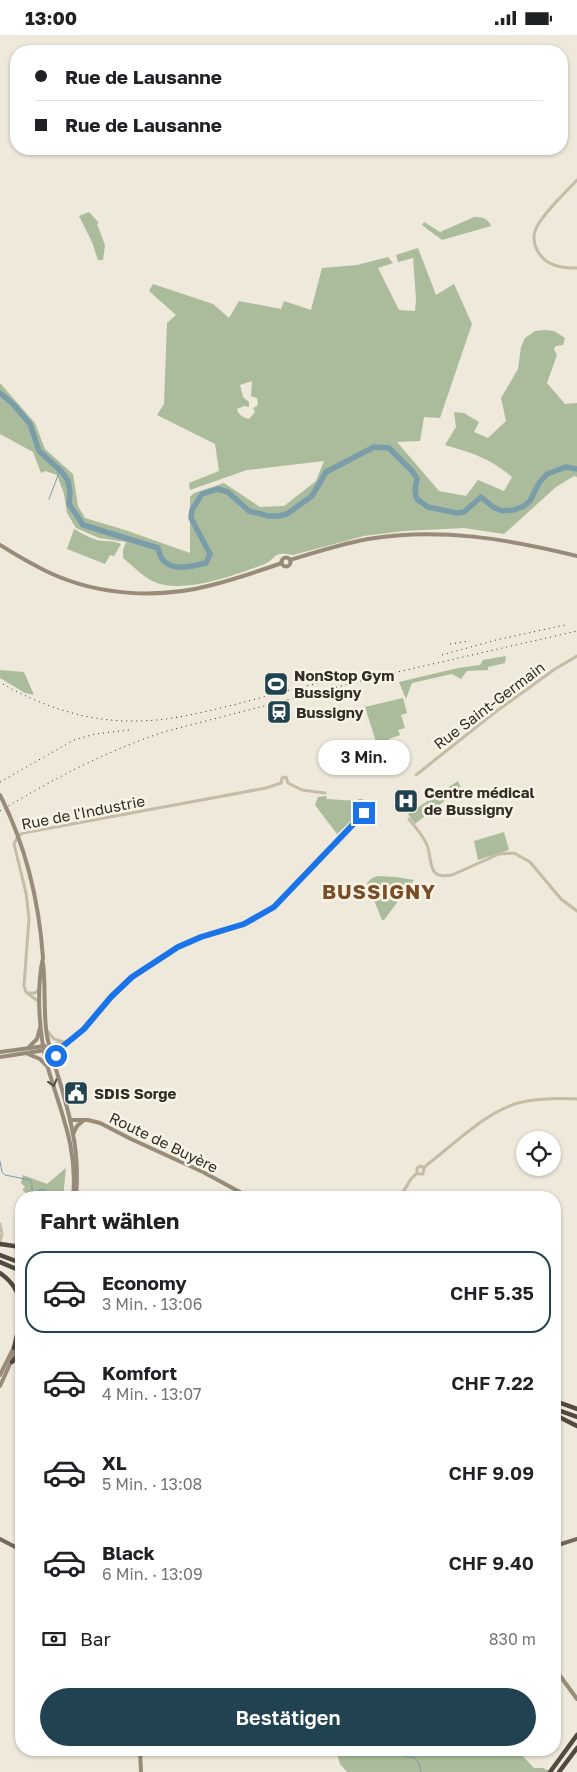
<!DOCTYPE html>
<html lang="de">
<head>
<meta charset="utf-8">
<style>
  :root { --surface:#fff; --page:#f6f6f6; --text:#202124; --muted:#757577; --line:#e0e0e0; --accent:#214250 }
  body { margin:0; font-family:"Golos Text",sans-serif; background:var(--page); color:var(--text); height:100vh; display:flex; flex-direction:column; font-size:19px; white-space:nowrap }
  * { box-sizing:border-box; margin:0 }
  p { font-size:16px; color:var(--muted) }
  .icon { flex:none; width:28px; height:28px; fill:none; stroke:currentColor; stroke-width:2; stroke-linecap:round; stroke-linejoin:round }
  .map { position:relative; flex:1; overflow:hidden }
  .drawer { position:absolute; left:15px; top:1156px; width:546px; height:565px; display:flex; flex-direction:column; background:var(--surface); border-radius:20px; box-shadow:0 1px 4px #0004 }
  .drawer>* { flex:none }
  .hud { position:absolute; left:10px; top:10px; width:558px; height:110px; border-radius:20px; box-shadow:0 1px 4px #0004; display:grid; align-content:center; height:110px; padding:0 25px; background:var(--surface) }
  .controls { position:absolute; left:516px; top:1096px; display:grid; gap:10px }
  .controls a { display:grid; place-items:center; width:45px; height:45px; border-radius:50%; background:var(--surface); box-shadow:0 1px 4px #0004; font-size:25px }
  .end { position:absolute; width:22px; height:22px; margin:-11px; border:6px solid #1a73e8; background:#fff; box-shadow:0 0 0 2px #fff }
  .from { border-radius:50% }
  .bubble { position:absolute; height:35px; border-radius:18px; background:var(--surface); box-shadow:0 1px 4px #0004; font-size:16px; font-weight:600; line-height:35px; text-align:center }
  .hud b { display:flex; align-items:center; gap:18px; height:48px; font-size:19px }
  .hud b+b { border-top:1px solid var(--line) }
  .hud i { width:12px; height:12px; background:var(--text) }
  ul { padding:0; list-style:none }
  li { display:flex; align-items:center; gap:15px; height:82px; margin:0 10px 8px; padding:0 15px; border:2px solid transparent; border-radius:20px }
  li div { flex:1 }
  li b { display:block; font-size:19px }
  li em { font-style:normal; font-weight:600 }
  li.selected { border-color:var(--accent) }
  li>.icon { width:45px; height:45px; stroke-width:1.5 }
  h2 { padding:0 25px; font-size:22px; line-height:60px }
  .pay { display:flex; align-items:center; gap:12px; height:55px; padding:0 25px; font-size:19px }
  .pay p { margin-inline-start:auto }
  .cta { display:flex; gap:10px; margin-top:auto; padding:10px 25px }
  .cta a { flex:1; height:58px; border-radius:30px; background:var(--accent); color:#fff; font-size:20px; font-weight:600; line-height:58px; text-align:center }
  .status { display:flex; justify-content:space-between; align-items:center; height:35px; padding:0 25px; background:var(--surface); direction:ltr }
  .status svg { height:14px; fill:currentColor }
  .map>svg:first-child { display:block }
  .green { fill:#aabc9b; fill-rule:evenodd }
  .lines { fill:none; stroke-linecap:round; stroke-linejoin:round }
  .stream { stroke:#7b9da9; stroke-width:1 }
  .river { stroke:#7b9da9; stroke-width:5.5 }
  .tertiary { stroke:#c5bba7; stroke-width:3 }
  .secondary { stroke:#988b79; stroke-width:4 }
  .primary { stroke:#736859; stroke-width:4 }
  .motorway { stroke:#53493f; stroke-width:4.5 }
  .rail { stroke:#322d27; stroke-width:1; stroke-dasharray:1 4; stroke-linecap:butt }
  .secondary-bridge { stroke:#988b79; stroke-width:4 }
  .oneway { stroke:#514940 }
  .route { stroke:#1a73e8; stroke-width:6 }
  .labels { text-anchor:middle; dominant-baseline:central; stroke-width:5; stroke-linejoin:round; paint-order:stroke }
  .poi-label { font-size:15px; font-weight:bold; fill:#322d27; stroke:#f7f3e5; text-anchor:start }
  .street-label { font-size:15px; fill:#322d27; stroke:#f7f3e5 }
  .district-label { font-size:20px; font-weight:bold; letter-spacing:1px; fill:#794d28; stroke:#f7f3e5 }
</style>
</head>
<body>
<div class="status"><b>13:00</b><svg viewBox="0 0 49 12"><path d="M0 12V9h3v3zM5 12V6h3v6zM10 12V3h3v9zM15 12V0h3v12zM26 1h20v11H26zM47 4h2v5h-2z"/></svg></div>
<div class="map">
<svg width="577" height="1737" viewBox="0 0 577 1737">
  <rect width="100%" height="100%" fill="#eee9da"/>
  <g class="green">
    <path d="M89,177L99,188L97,189L105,210L103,225H98L92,207L79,181Z"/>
    <path d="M474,182C482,182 488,183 491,191L442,205L422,190L424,187L440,197Z"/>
    <path d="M418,213L436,260L454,249L472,289L440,383L424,382L420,406L397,407L439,456L466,461L478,445L504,456L512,442C490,423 472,418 445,410L456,392L454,377L464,378L479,387L474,397L488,403L506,386L501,363L518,334L521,312L525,303L535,296L545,295L554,296L565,303L563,310L556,311L554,314L557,320L547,348L565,369L577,368V442L574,441L556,452L504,499L464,493L404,496L364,501L293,520C271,515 277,525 262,530C235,540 186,558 157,548C145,544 133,531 123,523V515L126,507L99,503L76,493L67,478L64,459L57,440L45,436L41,438L33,417L0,399V348L35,388L45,414L73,439L78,471L85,483L125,495L190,518V462L194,458L224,448L260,472L284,471L316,446L324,426L247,435L190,455L189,448L219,436L215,409L157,380L164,369L167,288L176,280L149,256L153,249L213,269L229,283L239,266L281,274L284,266L311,275L322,233L357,230L388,222L393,228L378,233L399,275L415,276L416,264L413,223L398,227L396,220ZM252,346L251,361L257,363L258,367L257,371L253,373L255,377L249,384C244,383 238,380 237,374L244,371L249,372V367L243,362L240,350Z"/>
    <path d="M74,494C82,498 89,503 97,505C105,507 113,505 121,509L114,521L110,520L105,529L67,514Z"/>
    <path d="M506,621L505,628L488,632V635L467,636L461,644L452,639L412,648L406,664L399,647L458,633L480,630L483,625Z"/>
    <path d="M0,635L24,637L34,660L25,658L0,643Z"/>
    <path d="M403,663L407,678L401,680L405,693L398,695L400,700L389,704L390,709L378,713L365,672Z"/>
    <path d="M458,746L461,753L415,789L408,779Z"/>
    <path d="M326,761L327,764L358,766V764H363C366,772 362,778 357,784L355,782L337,799L315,770L318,762Z"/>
    <path d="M504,797L509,815L478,825L474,806Z"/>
    <path d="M378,841L396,842L414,845L384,885H382L367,848L372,843Z"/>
    <path d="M66,1133L63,1162H32L22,1155L25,1152L21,1148L23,1140L47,1149Z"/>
    <path d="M336,1715H517L534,1733H543L551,1737H347L340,1729Z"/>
  </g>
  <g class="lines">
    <g class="stream">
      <path d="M49,464L57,443L59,434"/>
      <path d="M0,1126L2,1137L5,1140L30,1145L32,1148V1156L34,1157L44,1154L51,1162"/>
      <path d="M397,1715L400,1720L415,1723L419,1729L421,1737"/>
    </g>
    <path class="river" d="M0,358L13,369L30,389L39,416L62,437L68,446L70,457L69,469L83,490L158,513C159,516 160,522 163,525C173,537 193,531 206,528L210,519L191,483L192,475L202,459L218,454L228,457L249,476L269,481H279L287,479L312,461L326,437L374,412L389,413L413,437L417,444L415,455L416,462L418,465L428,472L457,478L464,477L481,462L493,472L502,476L514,475L524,471L530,466L539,448L547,439L566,432L577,434"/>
    <g class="tertiary">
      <path d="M577,145C567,156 539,182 535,196C531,210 540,225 554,230C561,233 570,233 577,233"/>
      <path d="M416,740L494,678L555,634L577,621"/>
      <path d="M281,748L282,743L286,742L288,748L302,755L325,758"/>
      <path d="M409,784C415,792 423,800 427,810C433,825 426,845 452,840L499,819L514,818L530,827L561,864L577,876"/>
      <path d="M29,958H35L39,955"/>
      <path d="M39,967L26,957L24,951L29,883L26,858L14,809L18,801L23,798L266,753L281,748"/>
      <path d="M47,996L54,1004L64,1007"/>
      <path d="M50,1011L71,1005"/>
      <path d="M50,1015L65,1010L69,1007L83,994L119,953L155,927L190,906L244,889L274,872L364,778"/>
      <path d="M54,1028L56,1021L63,1012"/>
      <path d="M417,1138L419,1139H423L424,1133L428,1129C457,1107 490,1072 527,1066C544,1063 560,1063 577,1064"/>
      <path d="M400,1162L411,1144L417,1138V1133L421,1131L424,1133"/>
      <path d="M0,1189L2,1199L0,1206"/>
    </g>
    <g class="secondary">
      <path d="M0,510C16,520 33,530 50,538C100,561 160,564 212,550C235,544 259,536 282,528"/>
      <circle cx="286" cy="527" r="4.5"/>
      <path d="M290,525C316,517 341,509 368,504C439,492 508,504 577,521"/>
      <path d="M43,923C36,954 39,1002 48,1033C61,1079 78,1113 73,1162"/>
      <path d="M43,928C46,952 43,977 47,1001C54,1032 66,1062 72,1094C77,1117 78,1139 76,1162"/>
      <path d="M29,1012L37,1004L40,993"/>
      <path d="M0,1017L45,1011"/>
      <path d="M28,1019L40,1024L47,1031"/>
      <path d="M0,1022L46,1015"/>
      <path d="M70,1085H88L100,1088L131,1104L203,1137L249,1162"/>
      <path d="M73,1099L77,1091L84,1085"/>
      <path d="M0,1340L21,1298"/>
      <path d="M0,1351L21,1305"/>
      <path d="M555,1634L577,1664"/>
      <path d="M140,1715L141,1737"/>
    </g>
    <g class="primary">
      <path d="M0,1504L21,1515"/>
      <path d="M555,1511L577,1504"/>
    </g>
    <g class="motorway">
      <path d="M72,1162L73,1161"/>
      <path d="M0,1209L21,1212"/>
      <path d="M0,1220L21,1228"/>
      <path d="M0,1227L21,1236"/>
      <path d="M0,1238C29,1258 21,1284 14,1313"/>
      <path d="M21,1300V1302"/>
      <path d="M12,1327L21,1318"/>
      <path d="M555,1366L577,1374"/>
      <path d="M555,1374L577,1382"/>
      <path d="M555,1380L577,1391"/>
      <path d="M550,1737L577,1700"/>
      <path d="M559,1737L577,1713"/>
    </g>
    <g class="rail">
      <path d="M450,609L470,606"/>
      <path d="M442,620L496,605L565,590"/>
      <path d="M3,649C43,672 89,687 136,686C170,686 204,677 237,669C282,657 327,645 373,636"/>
      <path d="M0,747L74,705L95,699L129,695"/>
      <path d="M0,776C53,744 108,715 167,696L380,641L577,596"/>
    </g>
    <path class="secondary-bridge" d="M0,760C26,811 39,866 43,923"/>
  </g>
  <defs><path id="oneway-chevron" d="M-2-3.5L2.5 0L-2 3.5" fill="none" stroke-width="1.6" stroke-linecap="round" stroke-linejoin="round" transform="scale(1.25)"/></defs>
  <use class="oneway" href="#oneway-chevron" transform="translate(53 1048) rotate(73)"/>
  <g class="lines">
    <path class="route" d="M56,1021L62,1012L84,994L111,962L132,942L178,912L201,902L244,889L274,872L364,778"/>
  </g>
  <defs>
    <symbol id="stadium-square" viewBox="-11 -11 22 22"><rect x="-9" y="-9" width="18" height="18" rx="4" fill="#214250" stroke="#f7f3e5"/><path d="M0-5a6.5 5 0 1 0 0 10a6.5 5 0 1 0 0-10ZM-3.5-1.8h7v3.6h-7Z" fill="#fff"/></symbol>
    <symbol id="station-square" viewBox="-11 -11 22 22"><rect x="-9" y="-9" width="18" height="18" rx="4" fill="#214250" stroke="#f7f3e5"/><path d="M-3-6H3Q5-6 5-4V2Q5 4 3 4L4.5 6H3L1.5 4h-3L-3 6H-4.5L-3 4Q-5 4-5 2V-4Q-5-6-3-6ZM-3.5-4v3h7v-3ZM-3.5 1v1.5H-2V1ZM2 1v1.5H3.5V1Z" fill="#fff"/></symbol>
    <symbol id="hospital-square" viewBox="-11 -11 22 22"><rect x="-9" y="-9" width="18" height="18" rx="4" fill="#214250" stroke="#f7f3e5"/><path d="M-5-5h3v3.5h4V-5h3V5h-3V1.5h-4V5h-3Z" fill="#fff"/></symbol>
    <symbol id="civic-square" viewBox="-11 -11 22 22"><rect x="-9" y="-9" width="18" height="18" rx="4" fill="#214250" stroke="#f7f3e5"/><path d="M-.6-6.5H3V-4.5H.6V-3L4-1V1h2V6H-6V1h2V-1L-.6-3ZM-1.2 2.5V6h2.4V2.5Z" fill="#fff"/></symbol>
  </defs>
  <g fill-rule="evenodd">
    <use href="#stadium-square" x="262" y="635" width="28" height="28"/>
    <use href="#station-square" x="265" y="663" width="28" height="28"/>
    <use href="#hospital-square" x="392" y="752" width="28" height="28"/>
    <use href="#civic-square" x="62" y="1044" width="28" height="28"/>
  </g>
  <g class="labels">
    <g class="poi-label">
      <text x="294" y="640">NonStop Gym<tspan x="294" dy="17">Bussigny</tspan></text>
      <text x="296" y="677">Bussigny</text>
      <text x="424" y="757">Centre médical<tspan x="424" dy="17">de Bussigny</tspan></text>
      <text x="94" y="1058">SDIS Sorge</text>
    </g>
    <g class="street-label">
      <text transform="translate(489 670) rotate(-37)">Rue Saint-Germain</text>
      <text transform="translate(83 777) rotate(-11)">Rue de l'Industrie</text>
      <text transform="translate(164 1107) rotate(26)">Route de Buyère</text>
    </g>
    <g class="district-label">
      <text x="379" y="856">BUSSIGNY</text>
    </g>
  </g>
</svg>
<div class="controls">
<a><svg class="icon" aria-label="locate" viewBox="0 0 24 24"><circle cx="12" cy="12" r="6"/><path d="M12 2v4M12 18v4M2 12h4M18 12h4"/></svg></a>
</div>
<i class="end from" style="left:56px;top:1021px"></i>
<i class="end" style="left:364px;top:778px"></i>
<div class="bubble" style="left:318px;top:705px;width:92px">3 Min.</div>
<div class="hud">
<b><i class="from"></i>Rue de Lausanne</b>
<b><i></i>Rue de Lausanne</b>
</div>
<section class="drawer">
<h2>Fahrt wählen</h2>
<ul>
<li class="selected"><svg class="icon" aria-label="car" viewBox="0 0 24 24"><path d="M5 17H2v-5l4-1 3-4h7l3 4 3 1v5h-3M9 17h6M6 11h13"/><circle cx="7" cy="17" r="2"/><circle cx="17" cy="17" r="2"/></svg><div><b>Economy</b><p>3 Min. · 13:06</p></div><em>CHF 5.35</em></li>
<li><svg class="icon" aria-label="car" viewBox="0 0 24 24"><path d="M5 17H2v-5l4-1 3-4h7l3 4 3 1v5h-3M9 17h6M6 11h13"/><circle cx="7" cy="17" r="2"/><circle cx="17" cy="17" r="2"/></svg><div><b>Komfort</b><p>4 Min. · 13:07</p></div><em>CHF 7.22</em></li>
<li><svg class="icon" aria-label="car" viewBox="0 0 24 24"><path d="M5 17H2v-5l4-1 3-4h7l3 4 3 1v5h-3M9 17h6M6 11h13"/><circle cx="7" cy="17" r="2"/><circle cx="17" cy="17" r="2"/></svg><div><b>XL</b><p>5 Min. · 13:08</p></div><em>CHF 9.09</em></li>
<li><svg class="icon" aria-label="car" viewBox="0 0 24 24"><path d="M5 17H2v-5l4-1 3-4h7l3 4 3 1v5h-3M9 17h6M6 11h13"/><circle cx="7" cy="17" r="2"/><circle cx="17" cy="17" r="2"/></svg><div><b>Black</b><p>6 Min. · 13:09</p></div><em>CHF 9.40</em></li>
</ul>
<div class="pay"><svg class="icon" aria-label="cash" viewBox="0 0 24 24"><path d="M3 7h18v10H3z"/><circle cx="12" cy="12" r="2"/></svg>Bar<p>830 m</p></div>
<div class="cta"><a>Bestätigen</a></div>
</section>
</div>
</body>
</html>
